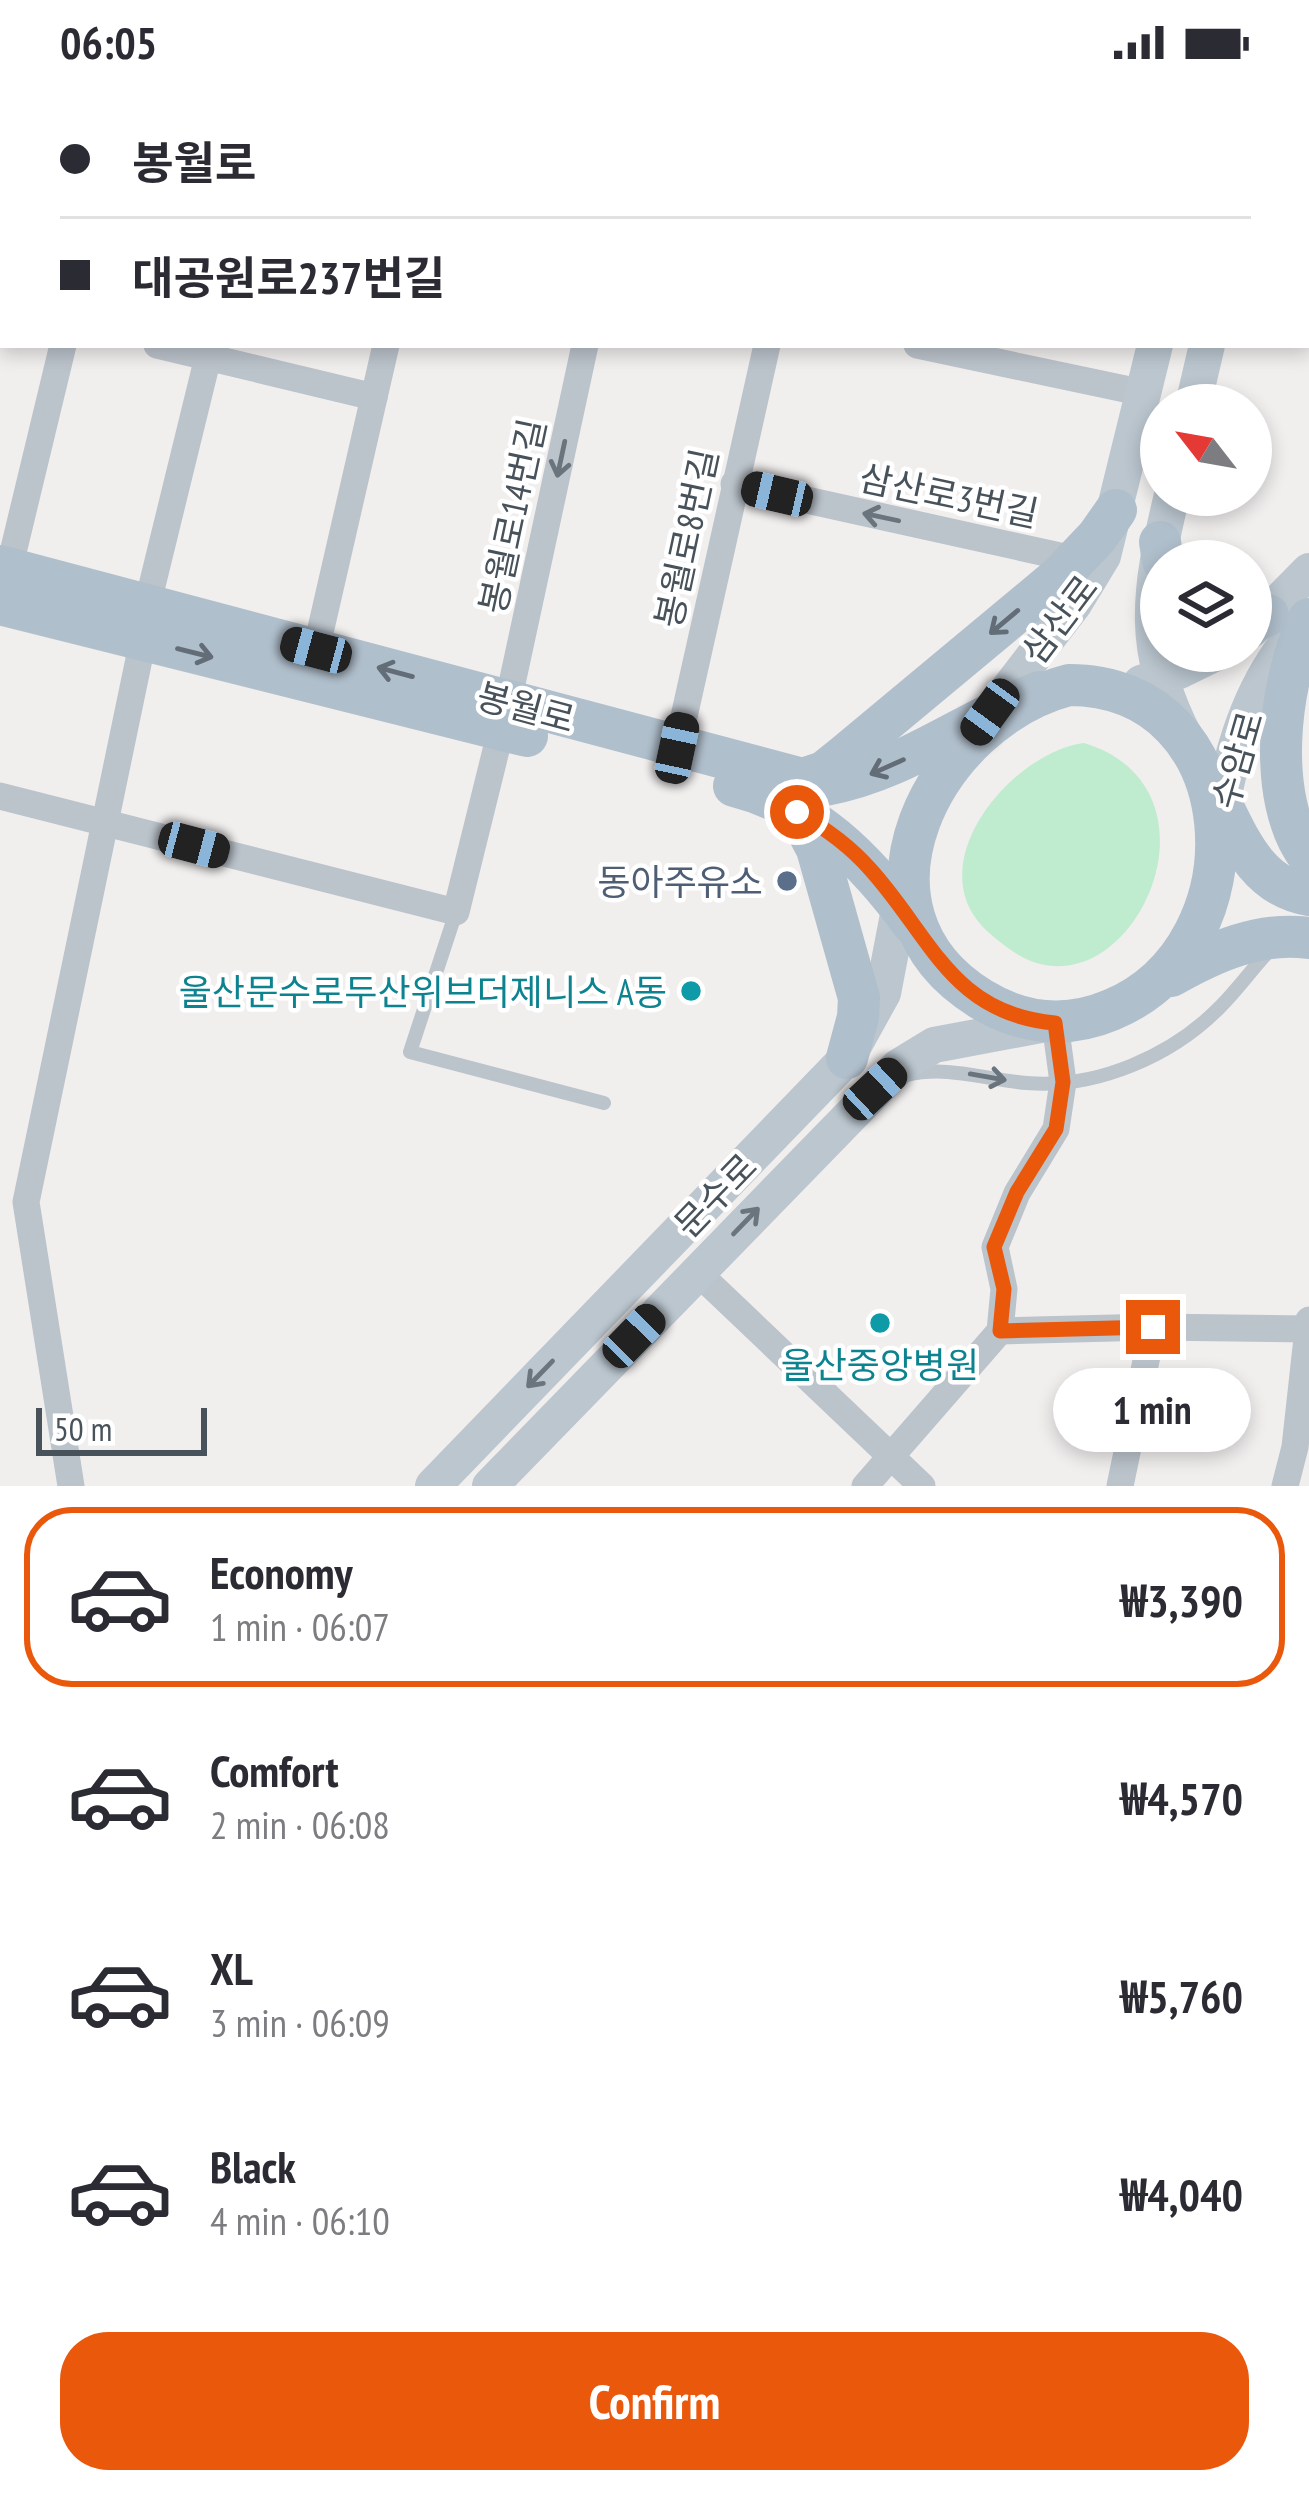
<!DOCTYPE html>
<html lang="en">
<head>
<meta charset="utf-8">
<style>
  :root { --surface:#fff; --page:#f2f2f3; --text:#2b2b33; --muted:#7c7c81; --line:#e1e1e2; --accent:#ea580c }
  body { margin:0; font-family:"PT Sans Narrow","Noto Sans KR",sans-serif; background:var(--page); color:var(--text); height:100vh; display:flex; flex-direction:column; font-size:45px; white-space:nowrap }
  * { box-sizing:border-box; margin:0 }
  p { font-size:39px; color:var(--muted) }
  .icon { flex:none; width:66px; height:66px; fill:none; stroke:currentColor; stroke-width:2; stroke-linecap:round; stroke-linejoin:round }
  .map { position:relative; height:1402px; overflow:hidden }
  .side { display:flex; flex-direction:column; background:var(--surface); flex:1 }
  .side>* { flex:none }
  .hud { position:absolute; left:0px; top:0px; width:1311px; height:264px; box-shadow:0 6px 18px #0003; display:grid; align-content:center; height:264px; padding:0 60px; background:var(--surface) }
  .needle { width:78px; rotate:301deg }
  .controls { position:absolute; left:1140px; top:300px; display:grid; gap:24px }
  .controls a { display:grid; place-items:center; width:132px; height:132px; border-radius:50%; background:var(--surface); box-shadow:0 6px 18px #0003; font-size:60px }
  .scale { position:absolute; left:36px; bottom:30px; width:171px; box-sizing:border-box; padding-left:12px; border:6px solid #48525b; border-top:0; font-size:33px; line-height:42px; white-space:nowrap; color:#48525b; -webkit-text-stroke:9px #fff; paint-order:stroke }
  .end { position:absolute; width:54px; height:54px; margin:-27px; border:15px solid #ea580c; background:#fff; box-shadow:0 0 0 6px #fff }
  .from { border-radius:50% }
  .bubble { position:absolute; height:84px; border-radius:42px; background:var(--surface); box-shadow:0 6px 18px #0003; font-size:39px; font-weight:800; line-height:84px; text-align:center }
  .car { position:absolute; width:36px; height:72px; margin:-36px -18px; border-radius:15px; box-shadow:0 0 9px 3px #0007; background:linear-gradient(#222 24%,#8ab4d8 0 40%,#222 0 76%,#8ab4d8 0 86%,#222 0) }
  .hud b { display:flex; align-items:center; gap:42px; height:114px; font-size:45px }
  .hud b+b { border-top:3px solid var(--line) }
  .hud i { width:30px; height:30px; background:var(--text) }
  ul { padding:21px 0 0; list-style:none }
  li { display:flex; align-items:center; gap:36px; height:180px; margin:0 24px 18px; padding:0 36px; border:6px solid transparent; border-radius:48px }
  li div { flex:1 }
  li b { display:block; font-size:45px }
  li em { font-style:normal; font-weight:800 }
  li.selected { border-color:var(--accent) }
  li>.icon { width:108px; height:108px; stroke-width:1.5 }
  .cta { display:flex; gap:24px; margin-top:auto; padding:24px 60px }
  .cta a { flex:1; height:138px; border-radius:48px; background:var(--accent); color:#fff; font-size:48px; font-weight:800; line-height:138px; text-align:center }
  .status { display:flex; justify-content:space-between; align-items:center; height:84px; padding:0 60px; background:var(--surface); direction:ltr }
  .status svg { height:33px; fill:currentColor }
  .map>svg:first-child { display:block }
  .green { fill:#bfeccf }
  .lines { fill:none; stroke-linecap:round; stroke-linejoin:round }
  .service { stroke:#bbc3cb; stroke-width:14 }
  .minor { stroke:#bbc3cb; stroke-width:27 }
  .secondary { stroke:#bbc6cf; stroke-width:36 }
  .primary { stroke:#b0bfcc; stroke-width:42 }
  .oneway { stroke:#6a747d }
  .oneway2 { stroke:#626d77 }
  .oneway3 { stroke:#6a757e }
  .route { stroke:#ea580c; stroke-width:15 }
  .service-dot { fill:#5c6f8a; stroke:#fff; stroke-width:4.5 }
  .culture-dot { fill:#0f9aa8; stroke:#fff; stroke-width:4.5 }
  .labels { text-anchor:middle; dominant-baseline:central; stroke-width:9; stroke-linejoin:round; paint-order:stroke }
  .street-label { font-size:36px; fill:#48525b; stroke:#fff }
  .service-label { font-size:36px; fill:#4e5e75; stroke:#fff; text-anchor:end }
  .culture-label { font-size:36px; fill:#0d838f; stroke:#fff; text-anchor:end }
</style>
</head>
<body>
<div class="status"><b>06:05</b><svg viewBox="0 0 49 12"><path d="M0 12V9h3v3zM5 12V6h3v6zM10 12V3h3v9zM15 12V0h3v12zM26 1h20v11H26zM47 4h2v5h-2z"/></svg></div>
<div class="map">
<svg width="1309" height="1402" viewBox="0 0 1309 1402">
  <rect width="100%" height="100%" fill="#f1eeee"/>
  <path class="green" d="M1084,659C1242,707 1122,950 1008,864C993,853 978,841 970,825C936,758 1020,667 1084,659Z"/>
  <g class="lines">
    <g class="service">
      <path d="M456,828L410,968L604,1019"/>
      <path d="M907,991C948,981 986,996 1027,999C1096,1005 1172,972 1220,923C1238,905 1252,885 1269,867"/>
    </g>
    <g class="minor">
      <path d="M1298,0L1309,3"/>
      <path d="M125,3V0"/>
      <path d="M644,3L645,0"/>
      <path d="M827,3L828,0"/>
      <path d="M1021,3L1022,0"/>
      <path d="M0,48H3"/>
      <path d="M1308,177H1309"/>
      <path d="M0,223L3,224"/>
      <path d="M157,261L374,313"/>
      <path d="M917,261L1144,309"/>
      <path d="M734,400L1078,476"/>
      <path d="M9,485L63,261"/>
      <path d="M147,522L208,273"/>
      <path d="M316,566L386,261"/>
      <path d="M508,618L585,261"/>
      <path d="M677,664L767,261"/>
      <path d="M0,712L456,828L501,646"/>
      <path d="M697,1188L922,1402"/>
      <path d="M1000,1247L1153,1243L1309,1245"/>
      <path d="M71,1402L26,1118L143,556"/>
      <path d="M865,1402L1000,1247L1004,1205L995,1163L1017,1109L1056,1045L1063,998L1055,939"/>
      <path d="M1120,1402L1153,1243"/>
      <path d="M1285,1402L1295,1363L1309,1236"/>
    </g>
    <g class="secondary">
      <path d="M1215,3L1216,0"/>
      <path d="M1268,3L1269,0"/>
      <path d="M1193,321L1207,261"/>
      <path d="M1172,411C1149,506 1139,567 1187,657"/>
      <path d="M1251,546L1309,487"/>
      <path d="M1141,599L1179,587L1220,567"/>
      <path d="M987,633L1074,520L1103,472L1155,261"/>
      <path d="M1218,742C1230,672 1249,600 1298,546"/>
      <path d="M433,1402L847,974L883,909L903,805"/>
      <path d="M490,1402L898,983L934,961L1046,940"/>
    </g>
    <g class="primary">
      <path d="M1160,458L1163,477"/>
      <path d="M0,482L825,701C904,687 966,636 1040,608"/>
      <path d="M0,520L527,652"/>
      <path d="M1309,535C1279,597 1265,715 1309,773"/>
      <path d="M1251,539L1268,531"/>
      <path d="M1069,601C1250,601 1264,863 1111,926C1066,945 1022,940 981,915C835,825 934,636 1069,601Z"/>
      <path d="M806,694L824,688L844,672L1059,493L1097,453L1116,426"/>
      <path d="M734,702C813,722 866,776 913,840"/>
      <path d="M1220,717C1240,758 1259,803 1309,811"/>
      <path d="M798,729L817,765L859,914L858,933L847,974"/>
      <path d="M1171,892C1213,868 1260,847 1309,854"/>
    </g>
  </g>
  <defs><path id="oneway-shaft" d="M-6 0H5M1.5-3L5.5 0L1.5 3" fill="none" stroke-width="1.6" stroke-linecap="round" stroke-linejoin="round" transform="scale(3)"/></defs>
  <g class="oneway">
    <use href="#oneway-shaft" transform="translate(561 375) rotate(102)"/>
    <use href="#oneway-shaft" transform="translate(881 433) rotate(-168)"/>
    <use href="#oneway-shaft" transform="translate(988 993) rotate(10)"/>
  </g>
  <g class="oneway2">
    <use href="#oneway-shaft" transform="translate(1004 538) rotate(140)"/>
    <use href="#oneway-shaft" transform="translate(195 569) rotate(14)"/>
    <use href="#oneway-shaft" transform="translate(395 588) rotate(-165)"/>
    <use href="#oneway-shaft" transform="translate(887 683) rotate(156)"/>
  </g>
  <g class="oneway3">
    <use href="#oneway-shaft" transform="translate(746 1137) rotate(-46)"/>
    <use href="#oneway-shaft" transform="translate(540 1290) rotate(134)"/>
  </g>
  <g class="lines">
    <path class="route" d="M797,728C825,744 849,761 870,785C931,852 951,930 1055,939L1063,998L1056,1045L1017,1108L994,1163L1004,1205L1000,1247L1153,1243"/>
  </g>
  <circle class="service-dot" cx="787" cy="797" r="12"/>
  <g class="culture-dot">
    <circle cx="691" cy="907" r="12"/>
    <circle cx="880" cy="1239" r="12"/>
  </g>
  <g class="labels">
    <g class="street-label">
      <text transform="translate(949 411) rotate(12)">삼산로3번길</text>
      <text transform="translate(512 432) rotate(-78)">봉월로14번길</text>
      <text transform="translate(686 454) rotate(-78)">봉월로8번길</text>
      <text transform="translate(1059 535) rotate(-53)">삼산로</text>
      <text transform="translate(526 623) rotate(15)">봉월로</text>
      <text transform="translate(1237 676) rotate(-74)">수암로</text>
      <text transform="translate(715 1111) rotate(-46)">문수로</text>
    </g>
    <g class="service-label">
      <text x="763" y="797">동아주유소</text>
    </g>
    <g class="culture-label">
      <text x="667" y="907">울산문수로두산위브더제니스 A동</text>
      <text x="880" y="1280" text-anchor="middle">울산중앙병원</text>
    </g>
  </g>
</svg>
<div class="controls">
<a><svg class="needle" viewBox="-14 -14 28 28"><path d="M0-13l5 13h-10z" fill="#e53935"/><path d="M0 13l5-13h-10z" fill="#7c7c81"/></svg></a>
<a><svg class="icon" aria-label="layers" viewBox="0 0 24 24"><path d="M12 4l9 5-9 5-9-5zM3 14l9 5 9-5"/></svg></a>
</div>
<div class="scale">50 m</div>
<i class="end from" style="left:797px;top:728px"></i>
<i class="end" style="left:1153px;top:1243px"></i>
<div class="bubble" style="left:1053px;top:1284px;width:198px">1 min</div>
<i class="car" style="left:777px;top:410px;rotate:283deg"></i>
<i class="car" style="left:316px;top:566px;rotate:285deg"></i>
<i class="car" style="left:990px;top:628px;rotate:216deg"></i>
<i class="car" style="left:677px;top:664px;rotate:12deg"></i>
<i class="car" style="left:194px;top:761px;rotate:105deg"></i>
<i class="car" style="left:875px;top:1005px;rotate:47deg"></i>
<i class="car" style="left:634px;top:1252px;rotate:44deg"></i>
<div class="hud">
<b><i class="from"></i>봉월로</b>
<b><i></i>대공원로237번길</b>
</div>
</div>
<section class="side">
<ul>
<li class="selected"><svg class="icon" aria-label="car" viewBox="0 0 24 24"><path d="M5 17H2v-5l4-1 3-4h7l3 4 3 1v5h-3M9 17h6M6 11h13"/><circle cx="7" cy="17" r="2"/><circle cx="17" cy="17" r="2"/></svg><div><b>Economy</b><p>1 min · 06:07</p></div><em>₩3,390</em></li>
<li><svg class="icon" aria-label="car" viewBox="0 0 24 24"><path d="M5 17H2v-5l4-1 3-4h7l3 4 3 1v5h-3M9 17h6M6 11h13"/><circle cx="7" cy="17" r="2"/><circle cx="17" cy="17" r="2"/></svg><div><b>Comfort</b><p>2 min · 06:08</p></div><em>₩4,570</em></li>
<li><svg class="icon" aria-label="car" viewBox="0 0 24 24"><path d="M5 17H2v-5l4-1 3-4h7l3 4 3 1v5h-3M9 17h6M6 11h13"/><circle cx="7" cy="17" r="2"/><circle cx="17" cy="17" r="2"/></svg><div><b>XL</b><p>3 min · 06:09</p></div><em>₩5,760</em></li>
<li><svg class="icon" aria-label="car" viewBox="0 0 24 24"><path d="M5 17H2v-5l4-1 3-4h7l3 4 3 1v5h-3M9 17h6M6 11h13"/><circle cx="7" cy="17" r="2"/><circle cx="17" cy="17" r="2"/></svg><div><b>Black</b><p>4 min · 06:10</p></div><em>₩4,040</em></li>
</ul>
<div class="cta"><a>Confirm</a></div>
</section>
</body>
</html>
